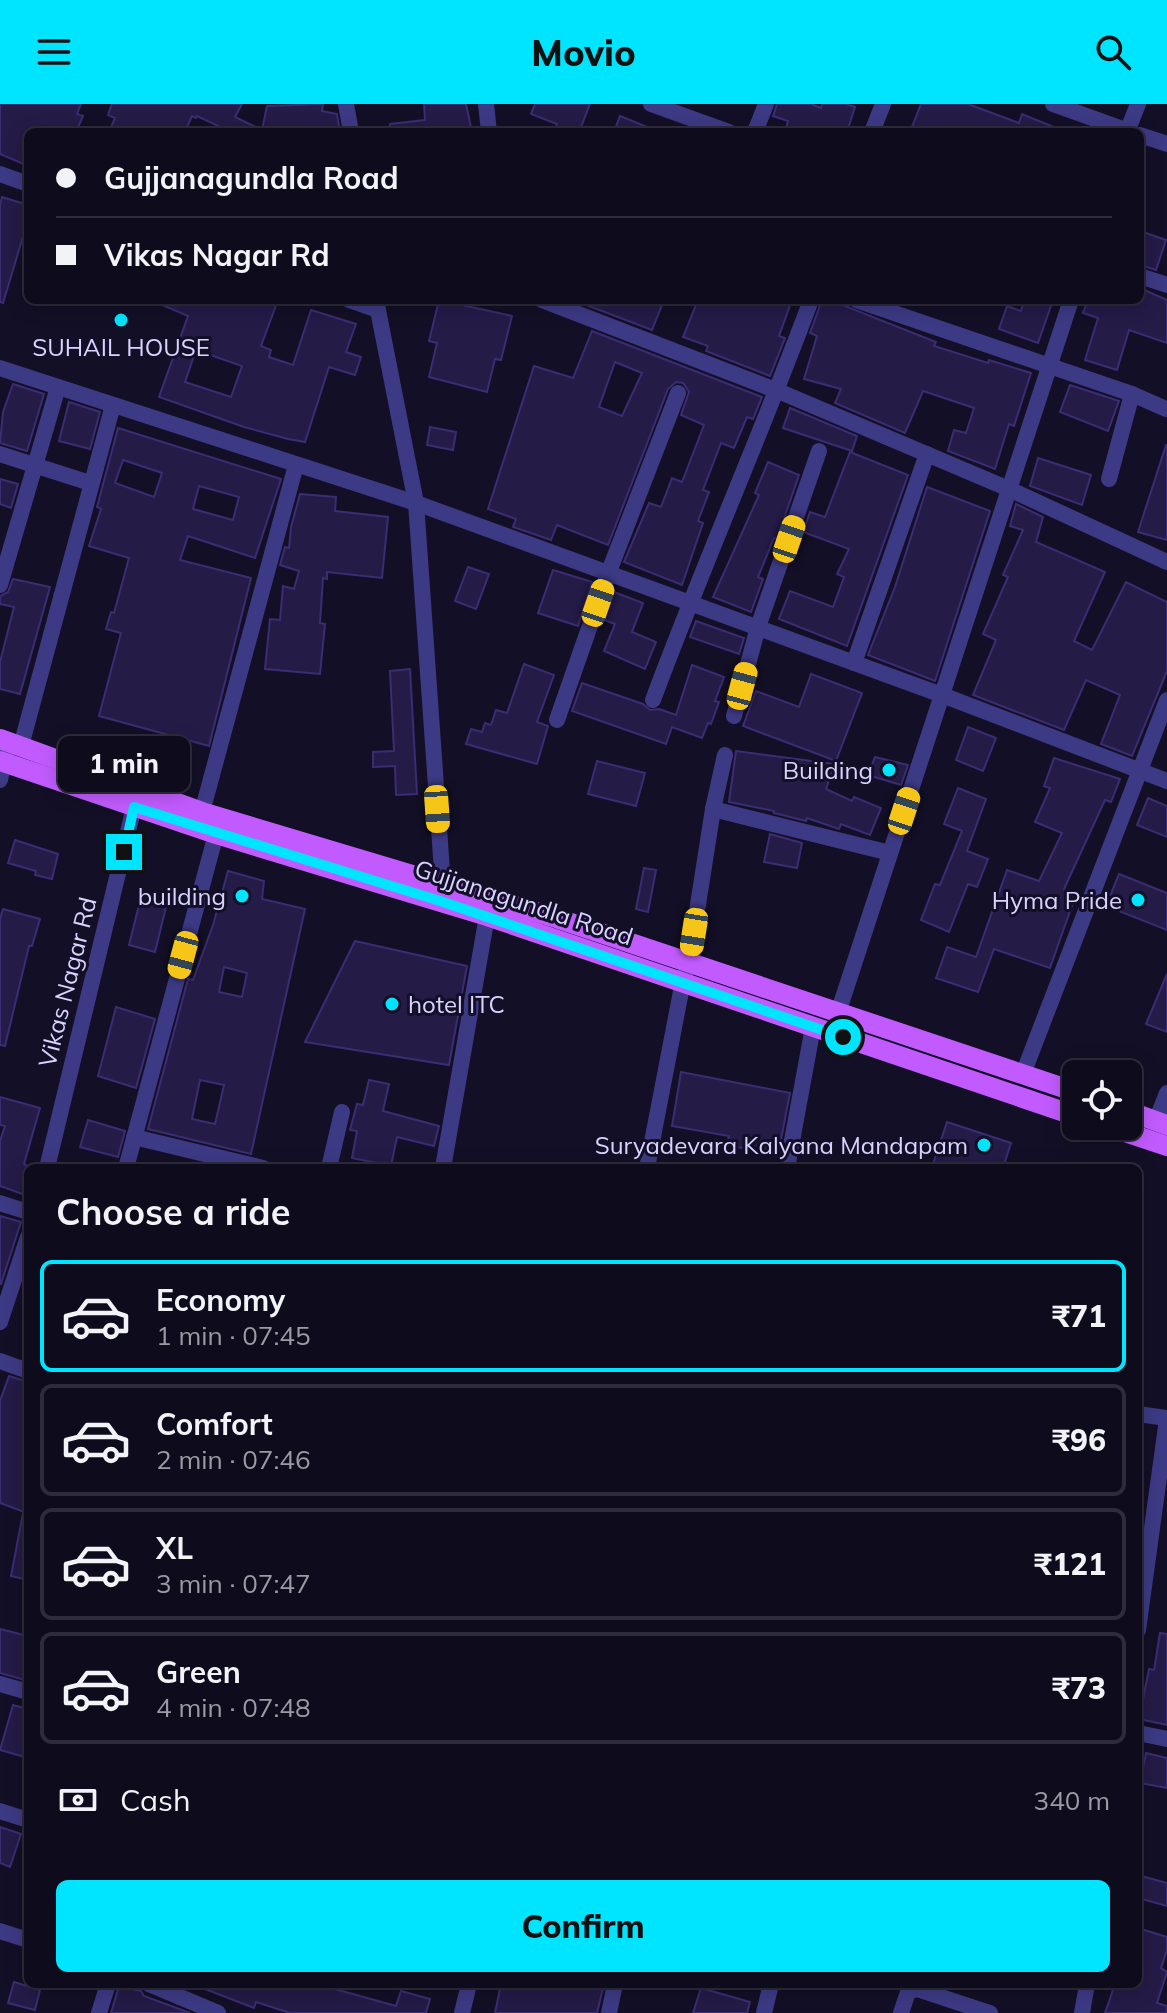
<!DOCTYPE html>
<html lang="en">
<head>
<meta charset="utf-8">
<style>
  :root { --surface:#0e0b1c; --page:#171425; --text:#f1f3f6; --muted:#9b9ba3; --line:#2e2b3b; --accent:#00e5ff }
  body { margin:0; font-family:Mulish,sans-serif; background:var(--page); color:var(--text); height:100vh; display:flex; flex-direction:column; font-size:30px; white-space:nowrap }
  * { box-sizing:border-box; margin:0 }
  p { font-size:26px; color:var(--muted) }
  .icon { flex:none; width:44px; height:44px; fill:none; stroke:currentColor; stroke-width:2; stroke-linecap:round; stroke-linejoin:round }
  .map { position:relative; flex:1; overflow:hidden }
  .side { position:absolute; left:24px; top:1060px; width:1118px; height:824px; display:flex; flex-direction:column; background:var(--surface); border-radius:12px; box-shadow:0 4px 20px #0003,0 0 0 2px var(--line) }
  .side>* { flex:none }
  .guide { position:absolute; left:24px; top:24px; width:1120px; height:176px; border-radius:12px; box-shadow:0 4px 20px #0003,0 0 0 2px var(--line); display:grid; align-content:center; height:176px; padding:0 32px; background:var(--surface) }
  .buttons { position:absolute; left:1062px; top:956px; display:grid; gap:16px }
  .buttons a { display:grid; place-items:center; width:80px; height:80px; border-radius:12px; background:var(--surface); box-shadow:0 4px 20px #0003,0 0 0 2px var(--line); font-size:40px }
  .end { position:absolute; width:36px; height:36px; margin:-18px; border:10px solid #00e5ff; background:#111; box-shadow:0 0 0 4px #111 }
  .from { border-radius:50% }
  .bubble { position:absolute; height:56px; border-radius:12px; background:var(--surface); box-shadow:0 4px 20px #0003,0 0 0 2px var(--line); font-size:26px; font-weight:800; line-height:56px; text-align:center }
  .car { position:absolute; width:24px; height:48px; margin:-24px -12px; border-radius:10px; box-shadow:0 0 6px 2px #0007; background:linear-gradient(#f5c518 24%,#345 0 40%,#f5c518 0 76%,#345 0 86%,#f5c518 0) }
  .guide b { display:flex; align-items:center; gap:28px; height:76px; font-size:30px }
  .guide b+b { border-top:2px solid var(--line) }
  .guide i { width:20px; height:20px; background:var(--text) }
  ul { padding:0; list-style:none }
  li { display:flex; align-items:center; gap:24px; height:112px; margin:0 16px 12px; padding:0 16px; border:4px solid var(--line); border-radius:12px }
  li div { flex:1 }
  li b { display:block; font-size:30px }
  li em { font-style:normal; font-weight:800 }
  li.selected { border-color:var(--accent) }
  li>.icon { width:72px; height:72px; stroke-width:1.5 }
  h2 { padding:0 32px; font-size:36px; line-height:96px }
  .pay { display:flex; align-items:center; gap:20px; height:88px; padding:0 32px; font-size:30px }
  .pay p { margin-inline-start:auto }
  .button { display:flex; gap:16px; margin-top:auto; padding:16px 32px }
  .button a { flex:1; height:92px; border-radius:12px; background:var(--accent); color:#111; font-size:32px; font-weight:800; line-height:92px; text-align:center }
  header { display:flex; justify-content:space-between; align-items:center; height:104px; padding:0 32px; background:var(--accent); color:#111; font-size:36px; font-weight:800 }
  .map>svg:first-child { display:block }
  .building { fill:#241b47; stroke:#3b2d73; stroke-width:2; fill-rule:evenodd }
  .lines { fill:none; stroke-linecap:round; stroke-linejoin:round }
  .minor { stroke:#3d3a85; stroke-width:16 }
  .major { stroke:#c25bff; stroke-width:20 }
  .route { stroke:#00e5ff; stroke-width:10 }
  .poi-dot { fill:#00e5ff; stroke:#130f26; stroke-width:3 }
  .labels { text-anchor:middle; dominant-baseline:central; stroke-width:6; stroke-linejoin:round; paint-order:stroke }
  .poi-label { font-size:24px; fill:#d9d4ff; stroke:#130f26; text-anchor:end }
  .street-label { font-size:24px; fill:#d9d4ff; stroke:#130f26 }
</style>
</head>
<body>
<header><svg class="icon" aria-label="menu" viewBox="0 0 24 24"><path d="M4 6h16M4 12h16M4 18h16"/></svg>Movio<svg class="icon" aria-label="search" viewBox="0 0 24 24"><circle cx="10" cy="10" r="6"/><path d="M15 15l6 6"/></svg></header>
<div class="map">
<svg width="1167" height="1909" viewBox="0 0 1167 1909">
  <rect width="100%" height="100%" fill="#130f26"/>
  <g class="building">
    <path d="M0,0H81L77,10L83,12L76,28H28V62L0,50Z"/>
    <path d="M112,0H242L235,13L262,26L267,2L323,0L322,7L337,10L339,22L338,28H297L285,25L284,28H231L197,12L196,14L192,12L185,28H109L115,14L108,11Z"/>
    <path d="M424,0H466L472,28H390V20L425,16Z"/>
    <path d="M535,0H590L579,28H554L557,20L531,10Z"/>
    <path d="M777,0H811L821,4L822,0H846L855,3L847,28H785L788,17L773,12Z"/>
    <path d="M921,0H968L1019,19L1022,10L1066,28H910Z"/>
    <path d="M620,12L657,27V28H614Z"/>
    <path d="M2,93L28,101V116L3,199L0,198V101Z"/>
    <path d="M1140,127L1166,136L1156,166L1140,161Z"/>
    <path d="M1140,184L1167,196V239L1129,226L1117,266L1085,256L1098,214L1083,209L1088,196H1140Z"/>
    <path d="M151,196H278L261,242L271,246L269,253L293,261L311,206L356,220L346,248L361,253L355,271L329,263L305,338L288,335L244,323L159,293L188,212ZM196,246L242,262L231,293L185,278Z"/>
    <path d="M439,196L512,212L501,256L495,255L487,288L429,273L437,239L429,237Z"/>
    <path d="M573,196H664L652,226Z"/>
    <path d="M698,196H792L779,232L785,234L770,272L706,247L708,242L683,233Z"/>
    <path d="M822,196H830L936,238L934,242L988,259L989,256L1031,269L1014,322L1009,320L995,365L948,347L954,326L966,329L974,304L923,287L905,329L835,299L841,285L804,275L817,232L810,229Z"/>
    <path d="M1024,196H1053L1038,239L999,225L1007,202L1021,207Z"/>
    <path d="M592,227L762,293L753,315L747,313L734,344L721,339L703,386L709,388L698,417L703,419L682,481L624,458L649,399L661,403L672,374L682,378L704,321L681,311L689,288L683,279L676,278L668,285L608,441L557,421L551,436L513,423L516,415L488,405L534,262L573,274ZM615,258L642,269L622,312L599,303Z"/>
    <path d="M13,280L44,290L27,347L0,339L3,308Z"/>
    <path d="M1070,281L1119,297L1108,327L1060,308Z"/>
    <path d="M69,298L100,308L90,345L59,337Z"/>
    <path d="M790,304L857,332L852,347L783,324Z"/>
    <path d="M430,323L456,328L453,346L427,341Z"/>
    <path d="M118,324L281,375L255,454L188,432L180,456L251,474L209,642L99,612L121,529L106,525L111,508L114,509L129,454L89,442L101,405L97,403ZM123,356L162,369L154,393L115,379ZM199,382L239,393L233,416L193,405Z"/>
    <path d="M1166,341H1167V436L1138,428Z"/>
    <path d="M850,348L908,371L847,542L779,515L790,487L833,503L844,473L837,470L849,445L803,428L810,408L825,413Z"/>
    <path d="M1038,354L1091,371L1082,401L1030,382Z"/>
    <path d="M768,358L799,371L777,435L774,434L758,473L763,475L751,508L713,493L759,391L755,389Z"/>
    <path d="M0,375L18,380L11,404L0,400Z"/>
    <path d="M927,383L990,407L935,577L868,551L895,483Z"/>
    <path d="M300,390L336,393L335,407L388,413L382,474L327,468V475L323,474L320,519L325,520L320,570L265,565L270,515L280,516L283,482L294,485L299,467L280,461L285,443L289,444L291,423Z"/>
    <path d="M1016,400L1043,413L1036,438L1105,468L1074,537L1092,546L1126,478L1167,498V567L1132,652L1101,640L1120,591L1086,576L1064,626L973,591L996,536L983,530L1008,473L1003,471L1023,426L1010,422Z"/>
    <path d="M468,463L489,470L476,505L455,497Z"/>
    <path d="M553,466L592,478L578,522L538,509Z"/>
    <path d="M13,475L50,483L20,590L0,585V558L14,503L0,500V492L8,488Z"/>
    <path d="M614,488L643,499L632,528L656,538L645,565L604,547L615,520L604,516Z"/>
    <path d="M696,517L744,534L739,550L690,533Z"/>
    <path d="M524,560L554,571L537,618L548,622L537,660L466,640L471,625L482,628L485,619L491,621L496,606L507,609Z"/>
    <path d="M692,561L724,573L715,597L719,598L711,620L708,619L702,634L672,623L666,640L572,607L582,579L643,600L650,606L659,605L676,611Z"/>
    <path d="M410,565L417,690L396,691L395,662L373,663V648L394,647L390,567Z"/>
    <path d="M811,570L862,589L836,657L743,622L756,587L799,603Z"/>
    <path d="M968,623L996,634L983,667L956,656Z"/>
    <path d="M736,647L835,660L826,685L852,697L854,693L881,704L870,731L841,720L839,725L807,714L806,717L774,709V707L729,698Z"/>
    <path d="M875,653L908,661L901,681L868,671Z"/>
    <path d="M1054,654L1120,675L1111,698L1105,696L1064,785L1076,790L1050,864L994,845L978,888L936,874L947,843L976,853L1007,766L1039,777L1062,729L1035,718L1050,684L1044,682Z"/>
    <path d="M597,657L645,669L636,702L588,690Z"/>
    <path d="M958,684L986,695L967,747L988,755L977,783L968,780L949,828L921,816L935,780L940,781L962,727L944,720Z"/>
    <path d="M1148,694L1167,702V733L1137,721Z"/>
    <path d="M770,730L802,739L797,764L764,758Z"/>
    <path d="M15,736L58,750L52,775L35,771L36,767L8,759Z"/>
    <path d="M644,764L656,766L648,808L636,805Z"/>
    <path d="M228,767L264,777L262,795L305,805L251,1050L148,1025L188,875L193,876L213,821ZM224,863L247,869L242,893L219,888ZM200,976L224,981L215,1020L192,1015Z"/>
    <path d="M1119,770L1167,789V826L1106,802Z"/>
    <path d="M140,797L166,803L155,848L129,841Z"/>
    <path d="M3,805L40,815L32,842H29L5,942L0,941V815Z"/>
    <path d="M355,837L467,862L449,961L305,938Z"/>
    <path d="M1167,870V928L1146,920Z"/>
    <path d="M116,903L155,915L136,984L98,972Z"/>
    <path d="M681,968L790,989L778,1051L727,1041L729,1032L672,1022Z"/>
    <path d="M369,976L389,980L383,1007L439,1022L434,1042L397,1033L391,1062L352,1054L357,1027L350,1026L357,1000L363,1001Z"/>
    <path d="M0,993L40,1004L24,1060L28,1062V1092L0,1082V1037L5,1022L0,1021Z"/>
    <path d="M88,1016L125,1027L118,1053L80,1043Z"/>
    <path d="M947,1018L1011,1039L1003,1064H946L933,1060Z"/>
    <path d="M0,1112L21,1118L1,1180H0Z"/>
    <path d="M9,1272L28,1278V1476L11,1472L23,1409H27L0,1399V1297Z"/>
    <path d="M0,1525L28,1532V1577L0,1569Z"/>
    <path d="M1160,1529L1167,1530V1621L1139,1615L1149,1565L1154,1566Z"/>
    <path d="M13,1601L28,1605V1654L0,1646Z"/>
    <path d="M1146,1649L1167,1654V1684L1140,1679Z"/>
    <path d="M0,1723L21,1730L10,1763L0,1759Z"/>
    <path d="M1138,1771L1167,1779V1802L1138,1794Z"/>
    <path d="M1138,1824L1167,1833V1846L1161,1864L1167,1868L1157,1899L1167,1902V1909H1105L1115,1880H1138Z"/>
    <path d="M14,1878L40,1886L35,1906L8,1899Z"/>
    <path d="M192,1880H328L336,1883L335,1885L396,1902L401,1887L430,1895L426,1909H290L256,1898L254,1904Z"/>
    <path d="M501,1880H540L553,1884L554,1880H604L597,1909H495Z"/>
    <path d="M119,1882L141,1887L144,1892L190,1909H111Z"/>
    <path d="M701,1884L750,1898L747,1909H693Z"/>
  </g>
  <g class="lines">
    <g class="minor">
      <path d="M346,0L351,28"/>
      <path d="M486,0L489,28"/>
      <path d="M651,0L729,28"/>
      <path d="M1053,0L1131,28"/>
      <path d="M755,28L766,0"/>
      <path d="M872,28L883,0"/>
      <path d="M1127,28L1138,0"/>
      <path d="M1140,31L1167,40"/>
      <path d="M0,70L28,80"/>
      <path d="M1140,172L1167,181"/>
      <path d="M349,196L378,206"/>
      <path d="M376,196L416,399L442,767L438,791"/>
      <path d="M542,196L778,287L1009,385L1167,458"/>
      <path d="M856,196L1132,290L1166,305"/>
      <path d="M0,264L416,399L942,591L1167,677"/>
      <path d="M0,350L90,379"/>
      <path d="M1109,375L1132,290"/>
      <path d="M0,481L58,283"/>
      <path d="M854,559L927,350"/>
      <path d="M653,596C703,461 761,331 811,196"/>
      <path d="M734,612L758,523L819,347"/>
      <path d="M557,616L608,470L678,289"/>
      <path d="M21,642L113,301"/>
      <path d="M0,676L6,647"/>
      <path d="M713,705L890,749"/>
      <path d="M202,708L296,361"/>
      <path d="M838,909L1071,196"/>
      <path d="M1023,970L1167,596"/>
      <path d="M1156,1017L1167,989"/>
      <path d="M134,1033L263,1064"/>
      <path d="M47,1064L134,703"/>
      <path d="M126,1064L216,730"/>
      <path d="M329,1064L342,1008"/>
      <path d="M443,1064L487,812"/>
      <path d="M647,1064L683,877L689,858L713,705L725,651"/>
      <path d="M787,1064L813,923"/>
      <path d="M0,1099L28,1108"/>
      <path d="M0,1218L28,1133"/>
      <path d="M0,1257L28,1267"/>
      <path d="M1138,1310L1167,1314"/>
      <path d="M1138,1526L1167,1315"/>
      <path d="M0,1580L28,1588"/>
      <path d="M1138,1629L1167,1635"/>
      <path d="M0,1707L28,1716"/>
      <path d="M0,1827L28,1836"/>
      <path d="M149,1880L218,1909"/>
      <path d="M99,1909L108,1880"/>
      <path d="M462,1909L469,1880"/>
      <path d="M609,1909L615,1880"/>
      <path d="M764,1909L771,1880"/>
      <path d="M901,1909L908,1888L917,1885L990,1909"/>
      <path d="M1082,1909L1087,1880"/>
    </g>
    <g class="major">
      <path d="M0,635L202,708L556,814L1076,988"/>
      <path d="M0,657L216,730L487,812L1076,1012"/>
      <path d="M1128,1007L1167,1021"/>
      <path d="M1107,1022L1167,1042"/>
    </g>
  </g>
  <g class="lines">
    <path class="route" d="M124,748L134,703L437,796L843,933"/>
  </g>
  <g class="poi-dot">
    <circle cx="121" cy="216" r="8"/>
    <circle cx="889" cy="666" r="8"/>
    <circle cx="242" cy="792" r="8"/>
    <circle cx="1138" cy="796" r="8"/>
    <circle cx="392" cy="900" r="8"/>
    <circle cx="984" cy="1041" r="8"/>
  </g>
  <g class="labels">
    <g class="poi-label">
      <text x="121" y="243" text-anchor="middle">SUHAIL HOUSE</text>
      <text x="873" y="666">Building</text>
      <text x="226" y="792">building</text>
      <text x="1122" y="796">Hyma Pride</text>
      <text x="408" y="900" text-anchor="start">hotel ITC</text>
      <text x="968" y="1041">Suryadevara Kalyana Mandapam</text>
    </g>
    <g class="street-label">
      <text transform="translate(524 798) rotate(18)">Gujjanagundla Road</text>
      <text transform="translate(67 878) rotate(-76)">Vikas Nagar Rd</text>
    </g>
  </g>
</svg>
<div class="buttons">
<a><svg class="icon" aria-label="locate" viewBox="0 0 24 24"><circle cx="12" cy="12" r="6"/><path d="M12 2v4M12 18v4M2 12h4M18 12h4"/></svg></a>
</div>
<i class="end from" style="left:843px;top:933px"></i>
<i class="end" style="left:124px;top:748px"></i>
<div class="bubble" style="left:58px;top:632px;width:132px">1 min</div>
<i class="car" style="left:789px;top:435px;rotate:19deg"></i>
<i class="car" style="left:598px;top:499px;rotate:19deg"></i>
<i class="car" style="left:742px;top:582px;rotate:15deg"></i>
<i class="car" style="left:437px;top:705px;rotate:176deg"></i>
<i class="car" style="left:904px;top:707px;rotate:18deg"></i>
<i class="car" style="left:694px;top:828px;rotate:189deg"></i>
<i class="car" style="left:183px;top:851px;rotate:195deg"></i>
<div class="guide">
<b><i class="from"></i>Gujjanagundla Road</b>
<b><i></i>Vikas Nagar Rd</b>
</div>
<section class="side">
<h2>Choose a ride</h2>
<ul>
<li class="selected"><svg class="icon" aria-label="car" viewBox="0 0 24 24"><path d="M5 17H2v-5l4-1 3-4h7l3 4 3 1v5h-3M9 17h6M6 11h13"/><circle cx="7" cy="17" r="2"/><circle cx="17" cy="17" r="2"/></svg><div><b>Economy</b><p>1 min · 07:45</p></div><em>₹71</em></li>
<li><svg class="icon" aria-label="car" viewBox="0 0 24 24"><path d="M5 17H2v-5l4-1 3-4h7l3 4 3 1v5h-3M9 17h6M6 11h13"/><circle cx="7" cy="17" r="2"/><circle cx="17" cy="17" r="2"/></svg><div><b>Comfort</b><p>2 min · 07:46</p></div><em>₹96</em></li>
<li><svg class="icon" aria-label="car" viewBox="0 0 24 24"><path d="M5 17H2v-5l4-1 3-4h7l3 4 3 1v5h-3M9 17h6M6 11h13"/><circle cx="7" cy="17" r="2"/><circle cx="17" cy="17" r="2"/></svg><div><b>XL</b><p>3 min · 07:47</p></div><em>₹121</em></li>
<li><svg class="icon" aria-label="car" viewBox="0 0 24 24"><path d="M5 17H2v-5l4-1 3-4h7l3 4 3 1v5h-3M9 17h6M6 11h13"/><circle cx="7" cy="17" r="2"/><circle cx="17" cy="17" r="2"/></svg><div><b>Green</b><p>4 min · 07:48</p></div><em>₹73</em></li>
</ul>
<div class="pay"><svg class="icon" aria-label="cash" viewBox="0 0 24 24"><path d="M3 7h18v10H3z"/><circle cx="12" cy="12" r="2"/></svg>Cash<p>340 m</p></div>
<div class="button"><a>Confirm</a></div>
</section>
</div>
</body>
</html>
